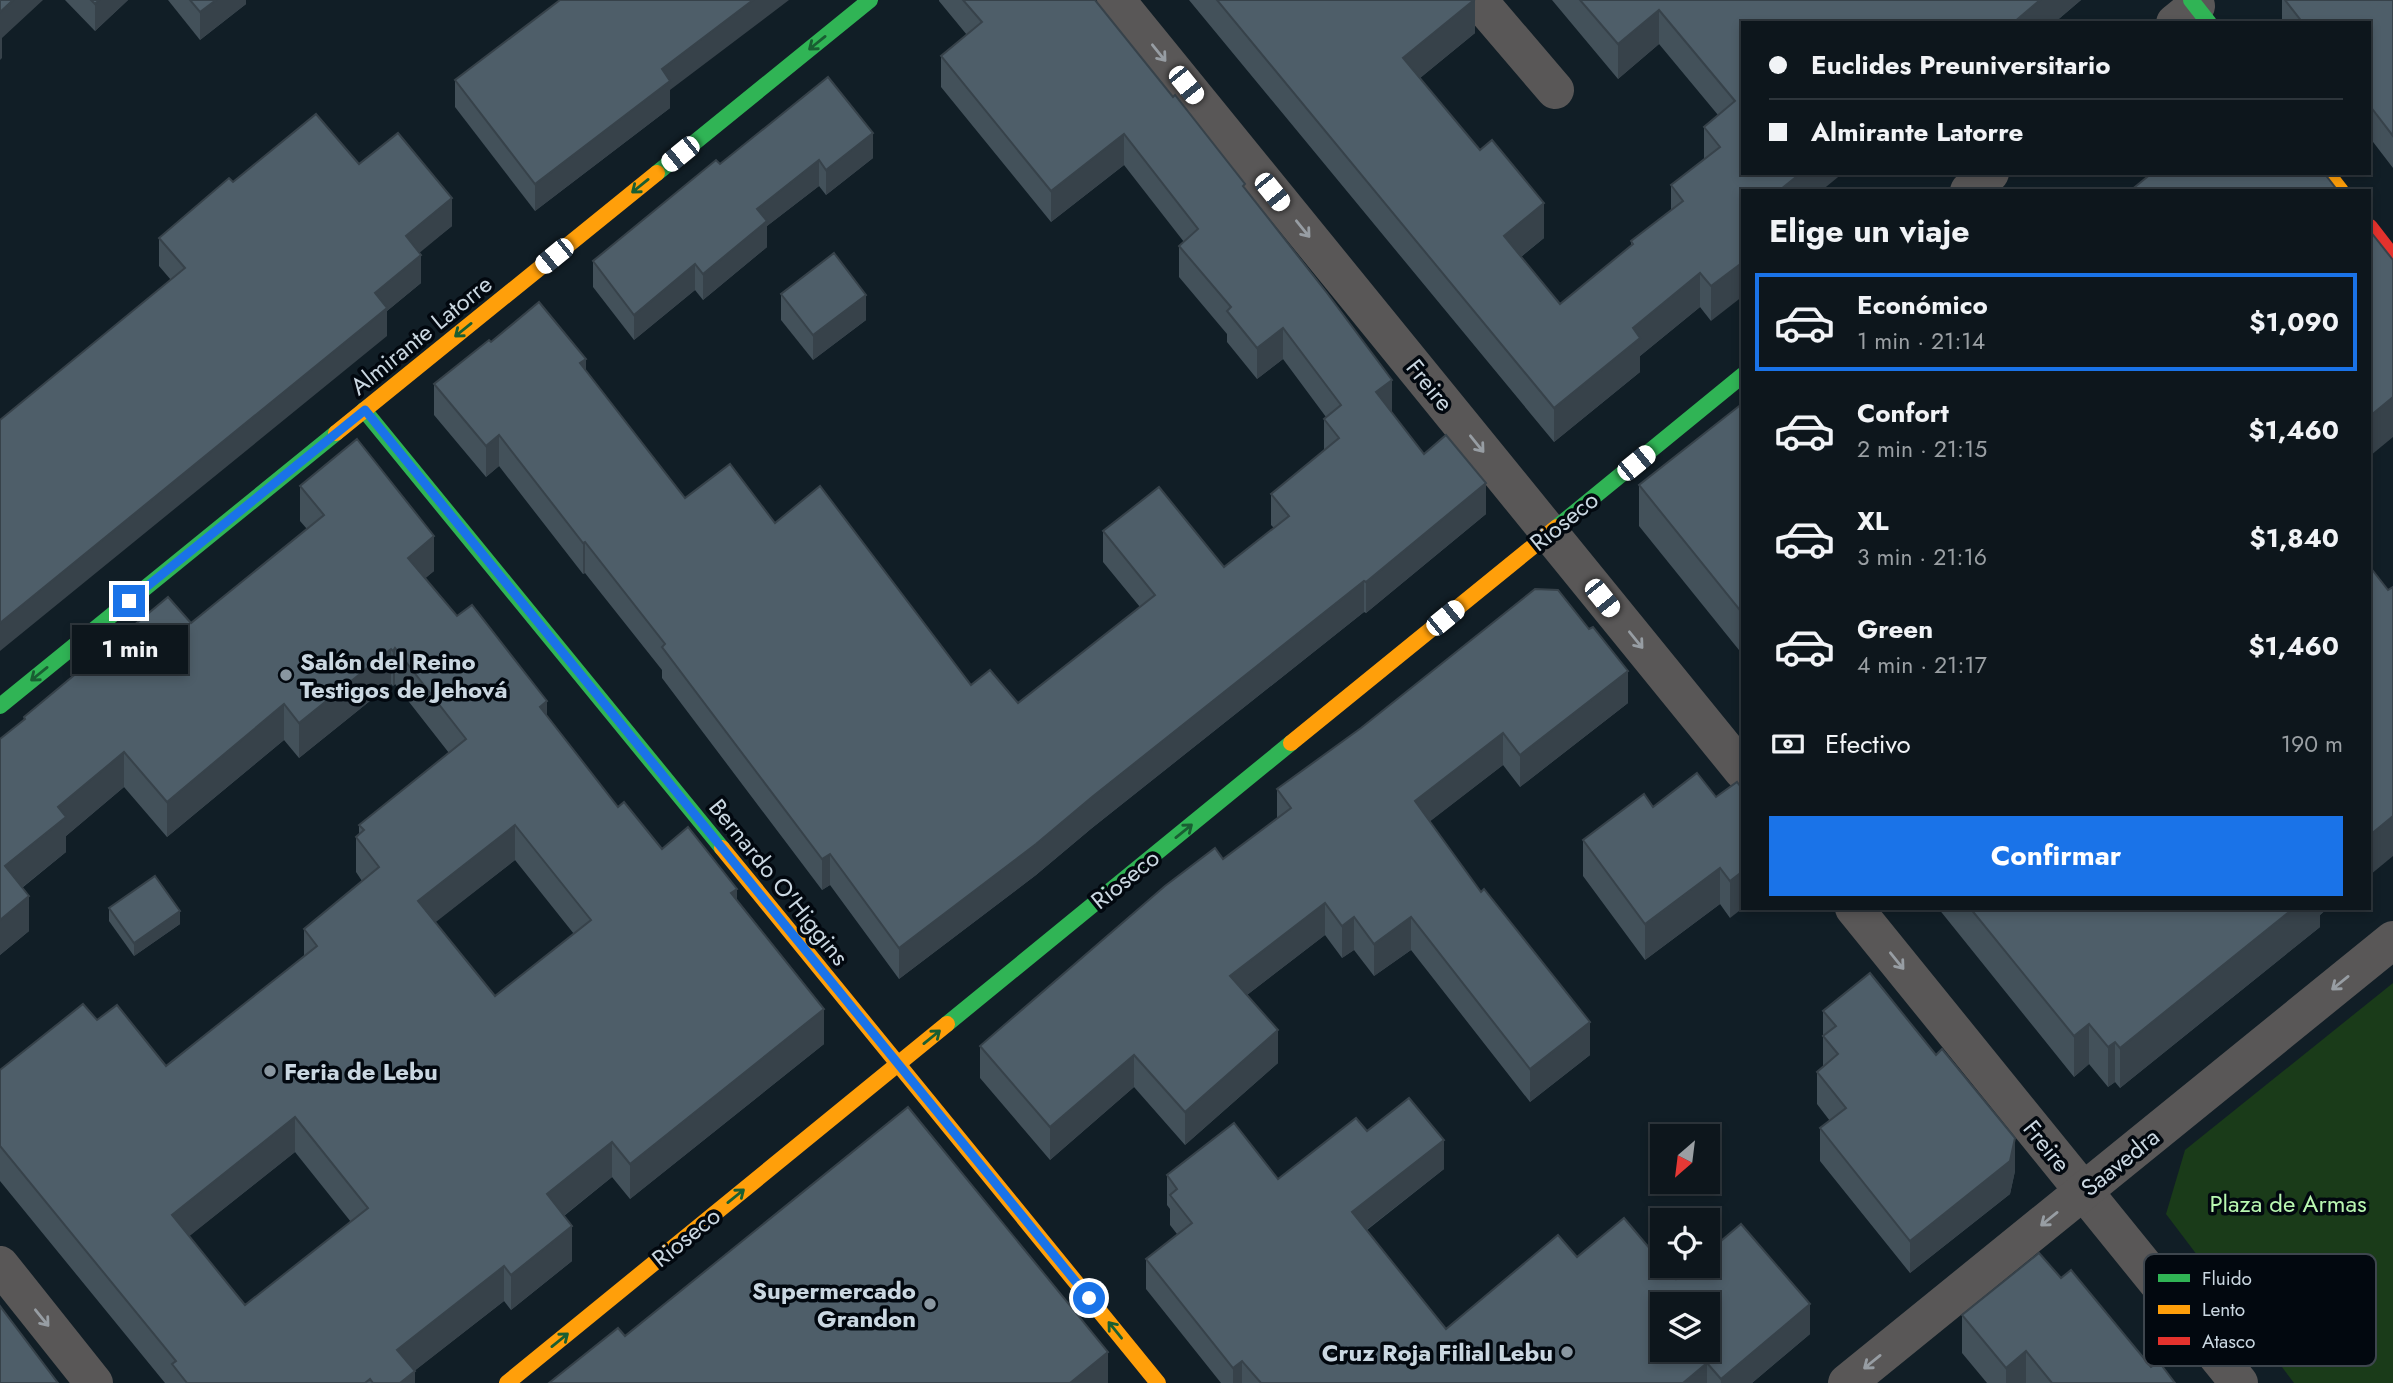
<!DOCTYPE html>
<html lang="es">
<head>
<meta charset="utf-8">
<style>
  :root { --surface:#0d161c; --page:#1b2329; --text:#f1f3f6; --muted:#9a9fa3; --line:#2d353b; --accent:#1a73e8 }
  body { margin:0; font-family:Jost,sans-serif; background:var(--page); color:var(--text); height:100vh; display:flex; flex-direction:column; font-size:26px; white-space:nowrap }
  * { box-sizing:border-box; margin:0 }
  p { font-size:23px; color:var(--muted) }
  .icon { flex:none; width:38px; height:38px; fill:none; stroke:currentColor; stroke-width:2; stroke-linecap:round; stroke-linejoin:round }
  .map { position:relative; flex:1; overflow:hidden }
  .panel { position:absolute; left:1741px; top:189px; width:630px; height:721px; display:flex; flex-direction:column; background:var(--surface); border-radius:0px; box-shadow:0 4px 10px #0003,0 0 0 2px var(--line) }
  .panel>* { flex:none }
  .top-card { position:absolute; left:1741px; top:21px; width:630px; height:154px; border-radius:0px; box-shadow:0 4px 10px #0003,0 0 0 2px var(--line); display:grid; align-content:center; height:154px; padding:0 28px; background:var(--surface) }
  .needle { width:46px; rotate:208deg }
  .fabs { position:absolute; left:1650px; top:1124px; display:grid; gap:14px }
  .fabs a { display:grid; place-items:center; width:70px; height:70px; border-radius:0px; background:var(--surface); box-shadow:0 4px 10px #0003,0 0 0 2px var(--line); font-size:35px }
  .end { position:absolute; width:32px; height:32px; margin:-16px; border:9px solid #1a73e8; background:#fff; box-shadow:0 0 0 4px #fff }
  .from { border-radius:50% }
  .bubble { position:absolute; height:49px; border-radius:0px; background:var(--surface); box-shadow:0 4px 10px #0003,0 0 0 2px var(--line); font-size:23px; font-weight:700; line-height:49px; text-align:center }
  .car { position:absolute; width:21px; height:42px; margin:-21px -10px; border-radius:9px; box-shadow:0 0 5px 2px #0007; background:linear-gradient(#fff 24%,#345 0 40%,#fff 0 76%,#345 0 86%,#fff 0) }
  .top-card b { display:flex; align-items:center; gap:24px; height:66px; font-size:26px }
  .top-card b+b { border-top:2px solid var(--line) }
  .top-card i { width:18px; height:18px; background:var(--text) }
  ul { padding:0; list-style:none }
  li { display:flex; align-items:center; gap:21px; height:98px; margin:0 14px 10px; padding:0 14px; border:4px solid transparent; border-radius:0px }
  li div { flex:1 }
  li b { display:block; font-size:26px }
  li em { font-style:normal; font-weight:700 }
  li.current { border-color:var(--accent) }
  li>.icon { width:63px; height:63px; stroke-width:1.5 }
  h2 { padding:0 28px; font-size:32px; line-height:84px }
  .pay { display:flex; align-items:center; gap:18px; height:77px; padding:0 28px; font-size:26px }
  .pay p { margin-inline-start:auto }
  .action { display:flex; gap:14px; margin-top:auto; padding:14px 28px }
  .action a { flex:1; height:80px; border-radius:0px; background:var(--accent); color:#fff; font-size:28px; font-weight:700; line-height:80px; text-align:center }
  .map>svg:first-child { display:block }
  .green { fill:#1a3b19 }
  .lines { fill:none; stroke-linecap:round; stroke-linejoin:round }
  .street { stroke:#595757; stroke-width:38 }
  .fast { stroke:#30b455; stroke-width:16 }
  .slow { stroke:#ff9f0a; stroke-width:16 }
  .jam { stroke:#e5322d; stroke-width:16 }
  .wall { fill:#43515a; fill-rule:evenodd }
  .shaded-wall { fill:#37424a }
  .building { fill:#4e5e69; stroke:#37424a; stroke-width:2; fill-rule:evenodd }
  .oneway { stroke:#195e32 }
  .oneway2 { stroke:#979da3 }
  .route { stroke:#1a73e8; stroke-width:9 }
  .poi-dot { fill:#8996a0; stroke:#02080f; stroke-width:2.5 }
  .labels { text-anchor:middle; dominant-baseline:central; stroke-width:7; stroke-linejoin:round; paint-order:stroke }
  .street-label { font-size:24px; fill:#cad7e1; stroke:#02080f }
  .poi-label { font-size:24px; font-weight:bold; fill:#cad7e1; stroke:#02080f; text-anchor:start }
  .park-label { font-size:24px; fill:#b9f7b1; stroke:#02080f }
  .key { fill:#02080f; stroke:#3e464e; stroke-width:2 }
  .key-label { font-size:19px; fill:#cad7e1 }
</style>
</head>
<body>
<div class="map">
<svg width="2393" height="1383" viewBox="0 0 2393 1383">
  <rect width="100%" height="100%" fill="#111e26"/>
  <path class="green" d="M2393,983V1383H2294L2166,1214L2185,1150Z"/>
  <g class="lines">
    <g class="street">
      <path d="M1116,0L1743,771"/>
      <path d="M1478,0L1555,90"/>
      <path d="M2175,23L2196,6"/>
      <path d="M1969,191L1990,173"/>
      <path d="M1854,908L2239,1383"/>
      <path d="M0,1265L94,1383"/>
      <path d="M1847,1383L2393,940"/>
    </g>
    <g class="fast">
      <path d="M2191,0L2209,23"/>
      <path d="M657,173L870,0"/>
      <path d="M364,410L722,848"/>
      <path d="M1557,527L1743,375"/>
      <path d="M0,706L336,433"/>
      <path d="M947,1024L1291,743"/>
    </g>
    <g class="slow">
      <path d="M2327,173L2341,191"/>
      <path d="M336,433L657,173"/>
      <path d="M1291,743L1557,527"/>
      <path d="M722,848L1158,1383"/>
      <path d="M507,1383L947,1024"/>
    </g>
    <path class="jam" d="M2370,227L2393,257"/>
  </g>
  <g class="wall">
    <path d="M65,0H128L95,31Z"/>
    <path d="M168,0H246V4L200,40Z"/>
    <path d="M939,0H1095L1245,188L1392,411L1391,412L1424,454L1486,514L1366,613L1364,612L1092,828L1036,875L899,979L830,885L822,890L662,678V670L585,573L583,574L499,466L486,477L434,415V384L491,342L586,371L685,498L775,523L971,685L1018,703L1140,607L1103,562V531L1224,567L1274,528L1271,525V494L1324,450V419L1326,417L1283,359L1257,379L1227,342V334L1179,277V246L1184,242L1124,165L1051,222L941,87V56L967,35L939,1Z"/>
    <path d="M1189,0H1475V33L1420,78L1544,238L1521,257L1560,304L1631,246V241L1671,210V185L1704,159V127L1718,115L1659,44L1618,79L1552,0H2081L2054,23H1743V191L1711,321L1700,307L1640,356V372L1554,442Z"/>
    <path d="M2282,0H2393V168L2370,138V23H2282Z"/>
    <path d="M455,80L670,90V108L535,211L455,107Z"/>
    <path d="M873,158L826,195L819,186L767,226V247L703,300L695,290L634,340L593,287V261L720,164Z"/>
    <path d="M359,164L452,226L419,252L421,283L387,311V336L171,280L159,266V238Z"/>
    <path d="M781,294L866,320L813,360L781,320Z"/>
    <path d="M1743,403V655L1639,526V485Z"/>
    <path d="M300,486L434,571L425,578L457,616L547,716L618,807L662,849L737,900L824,1044L630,1199L612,1177L564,1216L572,1261L511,1310L504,1301L414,1371L415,1383H165L0,1181V1070L97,1020L166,1066L304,956V929L362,881L356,872V837L359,834V825L449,753L395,684L393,686L391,684L299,758L284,740L167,837L124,787L66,836V852L22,888L29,931L0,955L24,717L191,623L307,529L300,521ZM515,860L574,934L495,996L435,922ZM295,1152L351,1222L245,1305L189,1236Z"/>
    <path d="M1628,703L1520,787L1503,765L1430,821L1590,1055L1530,1102L1411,950L1374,976L1354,950L1342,958L1325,935L1247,995L1278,1063L1185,1145L1134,1087L1050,1160L980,1078V1046L1277,818V789L1361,728Z"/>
    <path d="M1737,782L1730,918L1720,904L1645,960L1583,876V840L1653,807L1716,797Z"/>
    <path d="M109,908L180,924L134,956L109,921Z"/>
    <path d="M1938,908H2328L2320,915V927L2120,1088L2115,1082L2108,1087L2089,1064L2074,1077Z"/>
    <path d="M1823,1011L2015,1171L2010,1194L1910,1273L1820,1161V1128L1830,1121L1817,1104V1072L1823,1067Z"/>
    <path d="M1367,1131L1444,1169L1367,1230L1446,1329L1577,1257L1676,1279L1810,1334L1752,1383H1221L1146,1289V1259L1177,1234L1170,1225V1209L1167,1205V1175L1278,1179Z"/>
    <path d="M2061,1278L2151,1367L2175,1383H1987L1962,1353V1315Z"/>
  </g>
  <g class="shaded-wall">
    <path d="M13,0H43L2,38V58L0,60V12Z"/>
    <path d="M99,0H128L95,31V4Z"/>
    <path d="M216,0H246V4L200,40V12Z"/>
    <path d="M753,0H789L670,90V108L535,211V184L662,69Z"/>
    <path d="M1474,0H1475V33L1403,92V58Z"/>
    <path d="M2040,0H2081L2054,23H2013Z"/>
    <path d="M1659,10V44L1618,79V44Z"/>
    <path d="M873,133V158L826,195V170Z"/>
    <path d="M1124,134V165L1051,222V191Z"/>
    <path d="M819,160V186L767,226V247L703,300V274L757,209Z"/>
    <path d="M1801,173H1843L1821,191H1781V189Z"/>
    <path d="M452,198V226L406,264V236Z"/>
    <path d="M1544,203V238L1504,270V236Z"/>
    <path d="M421,255V283L387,311V336L0,651V623L375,293Z"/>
    <path d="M1743,262V296L1711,321V286Z"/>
    <path d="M695,264V290L634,340V315Z"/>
    <path d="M1700,273V307L1640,356V372L1554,442V408L1633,328Z"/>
    <path d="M866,295V320L813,360V335Z"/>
    <path d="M1283,328V359L1257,379V348Z"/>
    <path d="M586,359V390L580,363Z"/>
    <path d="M1392,380V411L1376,423V392Z"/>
    <path d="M2393,397V437L2370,456V416Z"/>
    <path d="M499,435V466L486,477V446Z"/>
    <path d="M1486,483V514L1366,613V582Z"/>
    <path d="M434,536V571L408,593V558Z"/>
    <path d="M585,542V573L583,574V543Z"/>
    <path d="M1364,581V612L1092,828L1036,875L899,979V948L1092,797Z"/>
    <path d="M395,648V684L393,686V651Z"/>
    <path d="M391,649V684L299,758V723Z"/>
    <path d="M1628,671V703L1520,787V755Z"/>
    <path d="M547,701V736L540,707Z"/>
    <path d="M284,704V740L167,837V802Z"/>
    <path d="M1503,733V765L1415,833V801Z"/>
    <path d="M124,752V787L66,836V852L5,901V866L58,807Z"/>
    <path d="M2393,816V856L2370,875V835Z"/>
    <path d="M515,825V860L418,936V901Z"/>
    <path d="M830,854V885L822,890V859Z"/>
    <path d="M1720,868V904L1645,960V924Z"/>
    <path d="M1743,871V908L1730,918V881Z"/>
    <path d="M737,889V924L731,893Z"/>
    <path d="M29,896V931L0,955V920Z"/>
    <path d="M1325,903V935L1230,1008V976Z"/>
    <path d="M2294,908H2328L2320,915V927L2120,1088V1048Z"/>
    <path d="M180,911V924L134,956V943Z"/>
    <path d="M1354,917V950L1342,958V926Z"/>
    <path d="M1411,917V950L1374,976V944Z"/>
    <path d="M824,1009V1044L630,1199V1164Z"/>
    <path d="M1590,1022V1055L1530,1102V1069Z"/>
    <path d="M2089,1024V1064L2074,1077V1036Z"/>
    <path d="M1278,1030V1063L1185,1145V1112Z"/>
    <path d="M2115,1042V1082L2108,1087V1047Z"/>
    <path d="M1134,1055V1087L1050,1160V1127Z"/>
    <path d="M295,1117V1152L172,1250V1215Z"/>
    <path d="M2015,1138V1171L2010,1194L1910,1273V1241Z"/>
    <path d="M1444,1140V1169L1352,1241V1212Z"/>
    <path d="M612,1142V1177L547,1229V1194Z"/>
    <path d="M572,1226V1261L511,1310V1275Z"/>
    <path d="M504,1266V1301L399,1383L397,1350Z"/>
    <path d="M1810,1304V1334L1752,1383H1721V1379Z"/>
    <path d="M2026,1351V1383H2006V1368Z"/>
    <path d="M1108,1352V1383H1070Z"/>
    <path d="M1242,1361V1383H1233V1368Z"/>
    <path d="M1707,1363V1383H1683Z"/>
    <path d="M415,1371V1383H400Z"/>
  </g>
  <g class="building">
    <path d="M0,0H13L0,12Z"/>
    <path d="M91,0H99L95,4Z"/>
    <path d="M190,0H216L200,12Z"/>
    <path d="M560,0H753L662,69L670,81L535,184L455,80Z"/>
    <path d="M963,0H1095L1173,97L1175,95L1245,184L1243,186L1327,293L1392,380L1376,392L1424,454L1446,435L1486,483L1366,582L1364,581L1092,797L1036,844L899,948L830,854L822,859L662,647L665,644L585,542L583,543L499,435L486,446L434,384L489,340L491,342L539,302L586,359L580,363L685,498L730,464L775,523L820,486L971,685L990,670L1018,703L1155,595L1103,531L1159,487L1224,567L1289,516L1271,494L1339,438L1324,419L1341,405L1283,328L1257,348L1227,311L1231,307L1179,246L1198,229L1124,134L1051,191L941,56L982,22Z"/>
    <path d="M1217,0H1474L1403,58L1480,150L1492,140L1544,203L1504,236L1560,304L1633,244L1631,241L1683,201L1671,185L1720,147L1704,127L1735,101L1659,10L1618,44L1580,0H2040L2013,23H1880L1879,22L1878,23H1743V173H1801L1781,189L1782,191H1743V262L1711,286L1700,273L1633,328L1640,338L1554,408Z"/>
    <path d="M2285,0H2393V136L2370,106V23H2303Z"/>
    <path d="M828,77L873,133L826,170L819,160L757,209L767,221L703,274L695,264L634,315L593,261L716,160L720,164Z"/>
    <path d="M316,114L359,164L398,133L452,198L406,236L421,255L375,293L387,308L0,623V420L185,268L159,238L229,178L233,182Z"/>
    <path d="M2152,173H2324L2338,191H2130Z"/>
    <path d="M2370,231L2393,260V397L2370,416Z"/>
    <path d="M834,253L866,295L813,335L781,294Z"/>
    <path d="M1743,403V614L1639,485Z"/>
    <path d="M357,439L434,536L408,558L457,616L472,605L547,701L540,707L618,807L624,802L662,849L688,827L737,889L731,893L824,1009L630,1164L612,1142L547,1194L572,1226L511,1275L504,1266L397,1350L415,1371L400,1383H373L370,1379L365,1383H187L172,1364L176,1361L0,1146V1070L83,1004L97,1020L117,1005L166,1066L317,946L304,929L379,867L356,837L364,830L359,825L466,739L395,648L393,651L391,649L299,723L284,704L167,802L124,752L58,807L66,817L5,866L29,896L0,920V739L25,719L24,717L168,597L191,623L324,515L300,486ZM515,825L591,920L495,996L418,901ZM295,1117L368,1208L245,1305L172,1215Z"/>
    <path d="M2370,567L2388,590L2393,587V816L2370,835Z"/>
    <path d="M1535,589L1558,590L1589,629L1593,627L1628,671L1520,755L1503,733L1415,801L1481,892L1484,889L1590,1022L1530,1069L1411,917L1374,944L1354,917L1342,926L1325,903L1230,976L1278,1030L1185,1112L1134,1055L1050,1127L980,1046L1165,886L1215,848L1223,859L1291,808L1277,789L1361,728Z"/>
    <path d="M1697,773L1716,797L1737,782L1743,790V871L1730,881L1720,868L1645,924L1583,840L1644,794L1653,807Z"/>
    <path d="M155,876L180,911L134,943L109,908Z"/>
    <path d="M1970,908H2294L2120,1048L2115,1042L2108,1047L2089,1024L2074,1036Z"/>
    <path d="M1870,973L1936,1055L1942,1049L2015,1138L2010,1161L1910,1241L1820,1128L1846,1108L1817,1072L1838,1054L1823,1036L1836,1026L1823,1011Z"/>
    <path d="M1409,1098L1444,1140L1352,1212L1446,1329L1558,1235L1577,1257L1624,1218L1662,1263V1265H1664L1676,1279L1693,1265H1708V1252L1741,1224L1810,1304L1721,1379L1707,1363L1683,1383H1261L1242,1361L1233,1368L1146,1259L1192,1223L1170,1195L1177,1189L1167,1175L1234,1123L1278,1179L1356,1118L1367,1131ZM1662,1304H1708V1349H1662Z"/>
    <path d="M908,1107L1108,1352L1070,1383H549L618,1328L625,1336Z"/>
    <path d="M2039,1253L2061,1278L2071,1270L2151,1367L2159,1362L2175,1383H2052L2026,1351L2006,1368L1962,1315Z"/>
    <path d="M0,1306L58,1383H0Z"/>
  </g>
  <defs><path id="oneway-shaft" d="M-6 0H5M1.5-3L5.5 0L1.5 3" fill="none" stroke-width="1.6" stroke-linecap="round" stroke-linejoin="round" transform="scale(1.75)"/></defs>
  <g class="oneway">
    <use href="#oneway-shaft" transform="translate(817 43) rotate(141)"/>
    <use href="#oneway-shaft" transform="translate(640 186) rotate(141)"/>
    <use href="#oneway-shaft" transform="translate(463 330) rotate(141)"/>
    <use href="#oneway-shaft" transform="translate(39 674) rotate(141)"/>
    <use href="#oneway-shaft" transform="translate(1184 831) rotate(-39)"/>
    <use href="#oneway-shaft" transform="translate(932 1037) rotate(-39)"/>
    <use href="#oneway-shaft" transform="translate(736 1196) rotate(-39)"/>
    <use href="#oneway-shaft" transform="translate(1115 1330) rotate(-129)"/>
    <use href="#oneway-shaft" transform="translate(560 1340) rotate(-39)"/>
  </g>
  <g class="oneway2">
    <use href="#oneway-shaft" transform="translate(1159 53) rotate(51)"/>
    <use href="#oneway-shaft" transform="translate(1303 229) rotate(51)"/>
    <use href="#oneway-shaft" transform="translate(1477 444) rotate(51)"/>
    <use href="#oneway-shaft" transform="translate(1636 640) rotate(51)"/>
    <use href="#oneway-shaft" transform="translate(1897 961) rotate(51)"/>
    <use href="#oneway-shaft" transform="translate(2340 983) rotate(141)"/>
    <use href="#oneway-shaft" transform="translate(2049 1219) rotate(141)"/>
    <use href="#oneway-shaft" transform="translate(42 1318) rotate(51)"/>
    <use href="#oneway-shaft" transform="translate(1872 1362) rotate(141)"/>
  </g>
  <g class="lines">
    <path class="route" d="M129,601L365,410L1089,1298"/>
  </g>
  <g class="poi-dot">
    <circle cx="286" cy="675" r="7"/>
    <circle cx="270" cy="1071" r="7"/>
    <circle cx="930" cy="1304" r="7"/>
    <circle cx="1567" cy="1352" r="7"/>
  </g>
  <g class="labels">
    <g class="street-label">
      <text transform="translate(421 335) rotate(-39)">Almirante Latorre</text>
      <text transform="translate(1430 385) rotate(51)">Freire</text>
      <text transform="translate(1564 521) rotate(-39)">Rioseco</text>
      <text transform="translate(1125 879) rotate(-39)">Rioseco</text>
      <text transform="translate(779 882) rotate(51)">Bernardo O'Higgins</text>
      <text transform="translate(2047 1146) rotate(51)">Freire</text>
      <text transform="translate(2120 1162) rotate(-39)">Saavedra</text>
      <text transform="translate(686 1237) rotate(-39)">Rioseco</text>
    </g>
    <g class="poi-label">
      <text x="300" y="661">Salón del Reino<tspan x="300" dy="28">Testigos de Jehová</tspan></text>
      <text x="284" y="1071">Feria de Lebu</text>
      <text x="916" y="1290" text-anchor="end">Supermercado<tspan x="916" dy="28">Grandon</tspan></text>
      <text x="1553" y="1352" text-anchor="end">Cruz Roja Filial Lebu</text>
    </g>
    <g class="park-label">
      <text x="2288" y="1203">Plaza de Armas</text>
    </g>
  </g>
  <rect x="2144" y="1254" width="232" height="112" rx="10" class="key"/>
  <rect x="2158" y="1274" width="32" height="8" fill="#30b455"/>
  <rect x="2158" y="1305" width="32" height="9" fill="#ff9f0a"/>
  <rect x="2158" y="1337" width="32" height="8" fill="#e5322d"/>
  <g class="key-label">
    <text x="2202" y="1285">Fluido</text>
    <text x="2202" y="1316">Lento</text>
    <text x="2202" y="1348">Atasco</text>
  </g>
</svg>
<div class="fabs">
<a><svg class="needle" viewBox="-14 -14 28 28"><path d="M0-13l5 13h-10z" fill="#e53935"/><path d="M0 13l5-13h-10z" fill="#9a9fa3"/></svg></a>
<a><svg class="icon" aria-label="locate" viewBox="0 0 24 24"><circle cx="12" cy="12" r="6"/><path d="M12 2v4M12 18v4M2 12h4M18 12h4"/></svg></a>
<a><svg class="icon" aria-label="layers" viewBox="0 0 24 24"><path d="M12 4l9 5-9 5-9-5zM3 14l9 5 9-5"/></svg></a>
</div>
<i class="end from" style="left:1089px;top:1298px"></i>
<i class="end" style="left:129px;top:601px"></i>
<div class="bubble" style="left:72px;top:625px;width:116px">1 min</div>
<i class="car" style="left:1186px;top:85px;rotate:141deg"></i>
<i class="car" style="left:680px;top:154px;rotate:231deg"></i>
<i class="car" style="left:1272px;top:192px;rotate:141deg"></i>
<i class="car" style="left:554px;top:256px;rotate:231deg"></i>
<i class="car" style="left:1636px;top:463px;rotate:51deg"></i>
<i class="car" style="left:1602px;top:598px;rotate:141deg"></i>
<i class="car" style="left:1445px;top:618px;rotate:51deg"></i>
<div class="top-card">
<b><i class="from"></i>Euclides Preuniversitario</b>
<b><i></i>Almirante Latorre</b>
</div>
<section class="panel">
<h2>Elige un viaje</h2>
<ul>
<li class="current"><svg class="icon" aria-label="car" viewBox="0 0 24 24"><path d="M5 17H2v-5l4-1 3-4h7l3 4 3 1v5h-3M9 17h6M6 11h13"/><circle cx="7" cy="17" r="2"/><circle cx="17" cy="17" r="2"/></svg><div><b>Económico</b><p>1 min · 21:14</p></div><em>$1,090</em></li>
<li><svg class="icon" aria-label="car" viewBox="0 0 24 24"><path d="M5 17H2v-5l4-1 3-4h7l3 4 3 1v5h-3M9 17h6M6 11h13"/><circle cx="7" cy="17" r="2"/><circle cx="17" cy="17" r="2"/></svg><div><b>Confort</b><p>2 min · 21:15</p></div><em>$1,460</em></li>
<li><svg class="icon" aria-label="car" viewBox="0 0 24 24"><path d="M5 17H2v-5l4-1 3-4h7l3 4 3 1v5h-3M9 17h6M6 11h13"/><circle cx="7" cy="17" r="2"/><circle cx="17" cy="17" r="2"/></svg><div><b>XL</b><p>3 min · 21:16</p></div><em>$1,840</em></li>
<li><svg class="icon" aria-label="car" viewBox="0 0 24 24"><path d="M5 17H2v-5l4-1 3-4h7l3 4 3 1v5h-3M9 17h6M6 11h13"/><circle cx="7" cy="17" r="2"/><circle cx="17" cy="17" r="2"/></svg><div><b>Green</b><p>4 min · 21:17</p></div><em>$1,460</em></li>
</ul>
<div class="pay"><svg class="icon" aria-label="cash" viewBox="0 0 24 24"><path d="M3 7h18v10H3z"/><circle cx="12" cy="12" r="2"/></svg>Efectivo<p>190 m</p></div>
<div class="action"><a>Confirmar</a></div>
</section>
</div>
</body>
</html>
